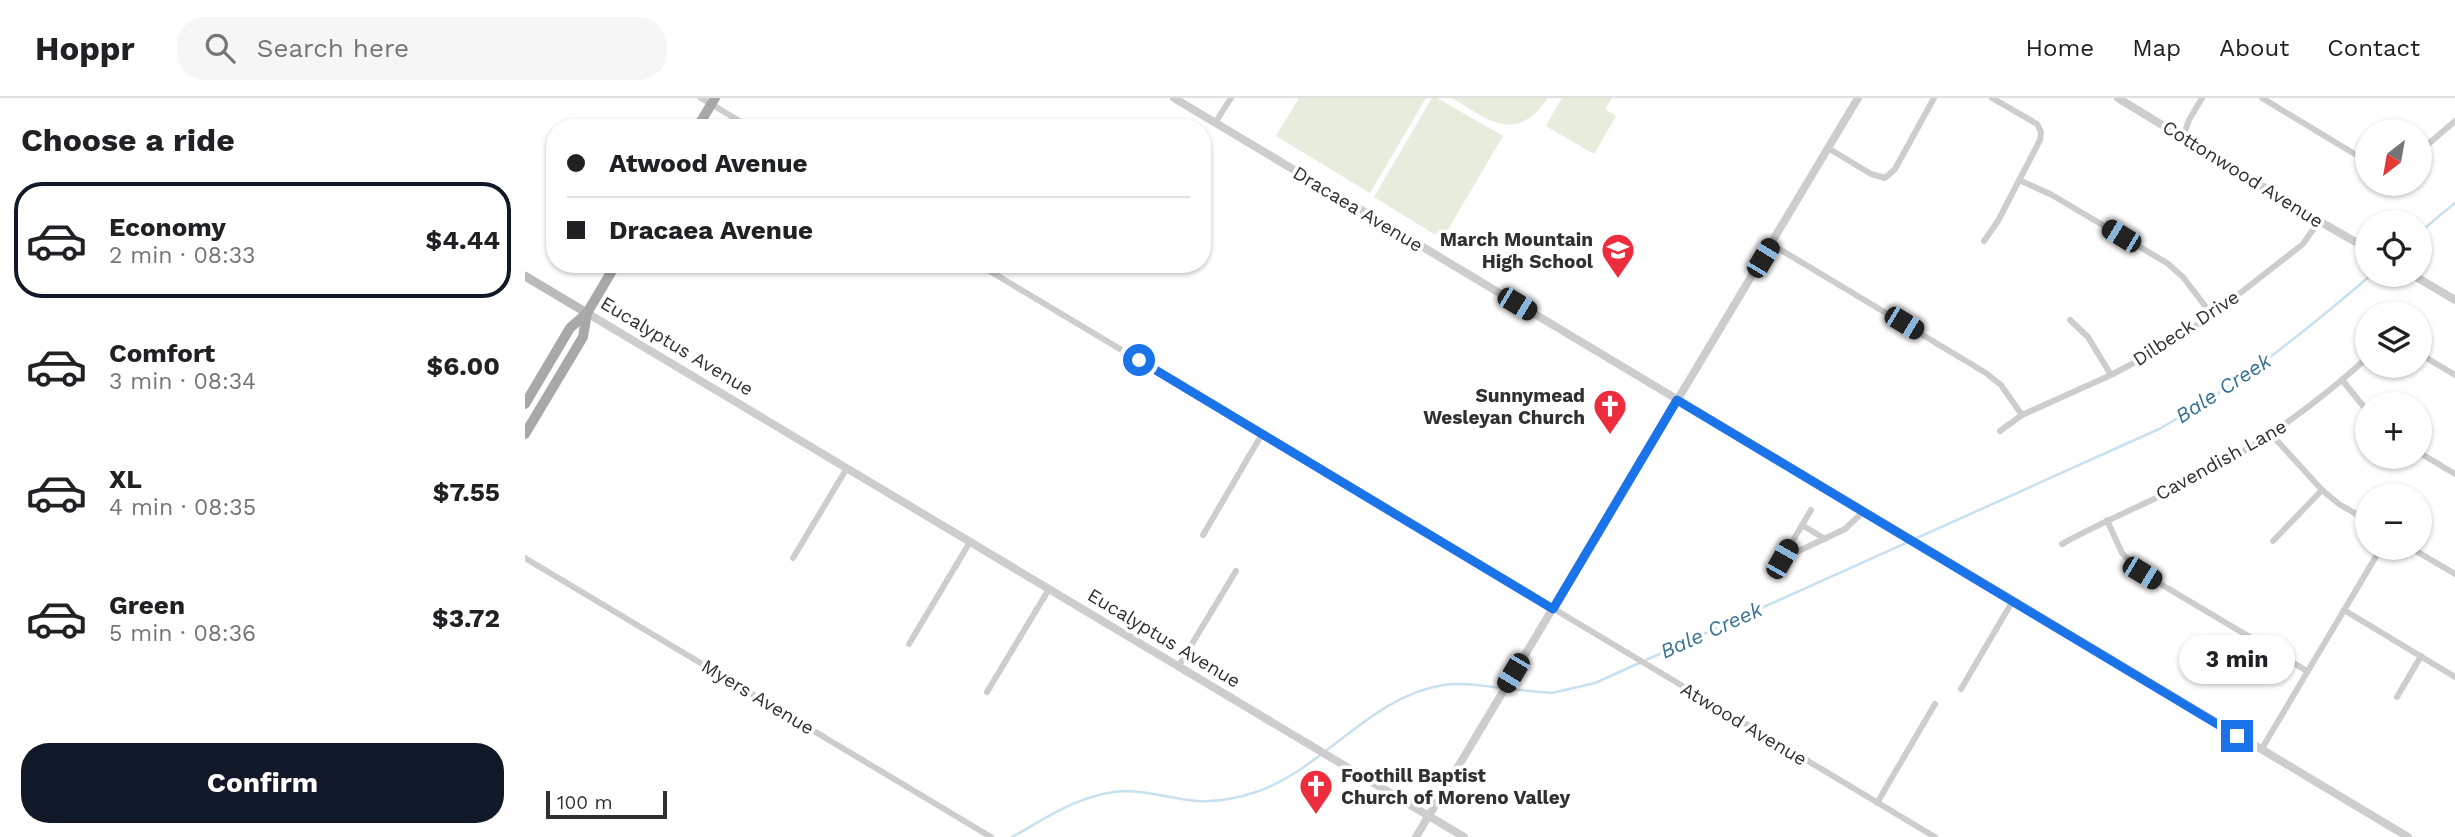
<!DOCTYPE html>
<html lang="en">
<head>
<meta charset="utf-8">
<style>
  :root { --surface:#fff; --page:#f6f6f6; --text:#202124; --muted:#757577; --line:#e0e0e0; --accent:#111827 }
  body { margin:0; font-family:"Work Sans",sans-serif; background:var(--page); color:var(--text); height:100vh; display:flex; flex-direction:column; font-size:26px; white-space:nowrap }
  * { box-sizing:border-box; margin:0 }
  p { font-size:23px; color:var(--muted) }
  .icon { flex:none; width:38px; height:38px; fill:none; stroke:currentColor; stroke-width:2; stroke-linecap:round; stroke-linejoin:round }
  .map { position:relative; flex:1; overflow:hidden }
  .details { display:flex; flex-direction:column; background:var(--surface); width:525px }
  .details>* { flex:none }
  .top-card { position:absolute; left:21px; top:21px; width:665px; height:154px; border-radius:28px; box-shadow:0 2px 5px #0004; display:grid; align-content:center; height:154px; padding:0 21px; background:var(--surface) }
  .needle { width:46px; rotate:211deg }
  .fabs { position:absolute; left:1830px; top:21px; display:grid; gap:14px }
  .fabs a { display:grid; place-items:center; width:77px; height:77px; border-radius:50%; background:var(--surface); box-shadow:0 2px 5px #0004; font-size:35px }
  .scale { position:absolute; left:21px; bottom:18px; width:121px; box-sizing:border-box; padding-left:7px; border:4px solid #303030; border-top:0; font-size:19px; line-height:24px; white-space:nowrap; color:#303030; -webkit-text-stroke:5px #fff; paint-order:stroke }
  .end { position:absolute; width:32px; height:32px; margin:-16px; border:9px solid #1a73e8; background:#fff; box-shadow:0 0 0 4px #fff }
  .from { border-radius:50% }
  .bubble { position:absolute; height:49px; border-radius:24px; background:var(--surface); box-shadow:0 2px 5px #0004; font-size:23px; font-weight:700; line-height:49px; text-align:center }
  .car { position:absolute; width:21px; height:42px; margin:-21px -10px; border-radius:9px; box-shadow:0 0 5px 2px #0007; background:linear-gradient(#222 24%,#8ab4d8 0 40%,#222 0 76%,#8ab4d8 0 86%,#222 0) }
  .top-card b { display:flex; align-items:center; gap:24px; height:66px; font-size:26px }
  .top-card b+b { border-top:2px solid var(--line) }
  .top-card i { width:18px; height:18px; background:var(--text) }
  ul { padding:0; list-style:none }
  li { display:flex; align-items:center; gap:21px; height:116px; margin:0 14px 10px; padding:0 7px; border:4px solid transparent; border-radius:28px }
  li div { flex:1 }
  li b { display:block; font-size:26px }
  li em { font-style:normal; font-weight:700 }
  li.on { border-color:var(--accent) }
  li>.icon { width:63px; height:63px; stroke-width:1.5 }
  h2 { padding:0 21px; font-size:32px; line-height:84px }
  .cta { display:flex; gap:14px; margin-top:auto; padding:14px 21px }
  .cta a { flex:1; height:80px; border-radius:28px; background:var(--accent); color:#fff; font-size:28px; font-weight:700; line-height:80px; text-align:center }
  header { display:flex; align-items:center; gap:42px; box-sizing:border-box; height:98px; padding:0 35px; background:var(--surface); border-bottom:2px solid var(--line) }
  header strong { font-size:33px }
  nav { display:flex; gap:38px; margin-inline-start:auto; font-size:24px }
  .search { width:490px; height:63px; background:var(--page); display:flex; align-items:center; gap:18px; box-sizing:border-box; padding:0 24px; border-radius:28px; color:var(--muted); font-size:26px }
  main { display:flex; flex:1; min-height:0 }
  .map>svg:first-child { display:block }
  .green { fill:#e6eddd }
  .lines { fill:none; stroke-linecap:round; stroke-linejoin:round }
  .stream { stroke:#c9e0ee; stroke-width:2.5 }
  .minor { stroke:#cdcdcd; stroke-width:6 }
  .tertiary { stroke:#cdcdcd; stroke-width:8 }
  .secondary { stroke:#bababa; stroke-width:9 }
  .primary { stroke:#a8a8a8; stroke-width:10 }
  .route { stroke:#1a73e8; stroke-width:9 }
  .labels { text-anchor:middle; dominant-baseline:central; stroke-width:7; stroke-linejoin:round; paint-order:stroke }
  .street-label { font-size:19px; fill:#303030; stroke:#fff }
  .poi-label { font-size:19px; font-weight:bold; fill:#303030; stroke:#fff; text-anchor:end }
  .water-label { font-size:21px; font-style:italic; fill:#397496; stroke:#fff }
</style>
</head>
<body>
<header>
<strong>Hoppr</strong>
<div class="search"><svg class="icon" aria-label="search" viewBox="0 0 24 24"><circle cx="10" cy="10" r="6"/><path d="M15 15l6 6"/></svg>Search here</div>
<nav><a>Home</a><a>Map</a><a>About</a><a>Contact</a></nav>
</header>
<main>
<section class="details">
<h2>Choose a ride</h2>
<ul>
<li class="on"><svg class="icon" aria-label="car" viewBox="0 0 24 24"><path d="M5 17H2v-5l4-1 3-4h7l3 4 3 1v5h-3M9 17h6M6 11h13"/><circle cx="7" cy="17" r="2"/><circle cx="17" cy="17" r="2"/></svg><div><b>Economy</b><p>2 min · 08:33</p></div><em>$4.44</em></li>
<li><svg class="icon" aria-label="car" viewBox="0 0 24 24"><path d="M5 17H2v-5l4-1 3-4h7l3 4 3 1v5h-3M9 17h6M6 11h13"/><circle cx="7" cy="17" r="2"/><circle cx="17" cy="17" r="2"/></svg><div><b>Comfort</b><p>3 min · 08:34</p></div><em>$6.00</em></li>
<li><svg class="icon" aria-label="car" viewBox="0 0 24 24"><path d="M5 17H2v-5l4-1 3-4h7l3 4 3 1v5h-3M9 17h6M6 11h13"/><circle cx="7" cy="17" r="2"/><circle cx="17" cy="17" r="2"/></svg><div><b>XL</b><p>4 min · 08:35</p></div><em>$7.55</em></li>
<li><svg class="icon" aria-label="car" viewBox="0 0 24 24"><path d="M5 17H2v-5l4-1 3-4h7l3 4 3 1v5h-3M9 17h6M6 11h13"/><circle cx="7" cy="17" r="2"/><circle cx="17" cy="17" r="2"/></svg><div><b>Green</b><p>5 min · 08:36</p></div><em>$3.72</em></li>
</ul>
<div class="cta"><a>Confirm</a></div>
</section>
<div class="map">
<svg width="1930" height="739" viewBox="0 0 1930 739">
  <rect width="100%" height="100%" fill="#fff"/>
  <g class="green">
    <path d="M774,0H901L845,95L751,38Z"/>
    <path d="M907,0H912L978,38L922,133L909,136L849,99Z"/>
    <path d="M927,0H1023C991,46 965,23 927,0Z"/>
    <path d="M1037,0H1087L1080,11L1091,18L1069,56L1021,28Z"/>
  </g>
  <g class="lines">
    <g class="stream">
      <path d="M1895,134L1930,105"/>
      <path d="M984,591L1027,595L1070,585L1634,331C1714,287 1777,236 1846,177"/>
      <path d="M487,739C523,719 557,695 599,693C624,693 648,701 673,703C692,704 713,700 731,694C799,671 845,598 919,587C938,584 958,588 977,590"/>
    </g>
    <g class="minor">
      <path d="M176,0L226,30"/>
      <path d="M1737,0L1843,64"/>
      <path d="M690,25L706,0"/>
      <path d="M1658,39L1664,22L1677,0"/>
      <path d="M1303,50L1346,76L1360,80L1370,71L1409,0"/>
      <path d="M1895,53L1930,23"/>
      <path d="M1494,82L1527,97L1642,165L1658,179L1687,217"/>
      <path d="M1459,143L1473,123L1515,42L1516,34L1512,26L1467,0"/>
      <path d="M1246,146L1461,275L1476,287L1497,317"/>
      <path d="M453,166L1410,739"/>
      <path d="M1545,222L1563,239L1586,277"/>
      <path d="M1895,256L1930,277"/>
      <path d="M1818,283L1843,314"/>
      <path d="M1475,333L1497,317L1586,277L1637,250L1687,217L1778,146L1794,123"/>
      <path d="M1746,336L1797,392L1814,406L1843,423"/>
      <path d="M1895,355L1930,376"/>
      <path d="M1582,422L1597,455L1617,475L1782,573"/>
      <path d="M1277,427L1300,441"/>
      <path d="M678,437L737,336"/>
      <path d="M1748,443L1797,392"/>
      <path d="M1537,446C1577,424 1618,407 1658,387C1726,353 1787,310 1843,259"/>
      <path d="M1886,450L1930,476"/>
      <path d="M0,460L466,739"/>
      <path d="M268,460L322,370"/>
      <path d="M1257,461L1286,412"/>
      <path d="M1247,476L1257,461L1320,431L1339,413"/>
      <path d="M1819,512L1930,579"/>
      <path d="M384,546L445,444"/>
      <path d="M653,569L711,473"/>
      <path d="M1436,591L1487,504"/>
      <path d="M462,594L524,491"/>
      <path d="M1872,599L1896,558"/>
      <path d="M1736,652L1856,450"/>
      <path d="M1352,705L1410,606"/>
    </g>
    <g class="tertiary">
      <path d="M649,0L1883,739"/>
      <path d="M1593,0L1794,123L1843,151"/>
      <path d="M1888,177L1930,202"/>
      <path d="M62,215L939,739"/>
      <path d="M891,739L1333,0"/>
    </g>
    <path class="secondary" d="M0,178L62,215"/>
    <g class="primary">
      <path d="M172,30L190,0"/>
      <path d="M0,306L45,230L62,215L91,166"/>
      <path d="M0,336L58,239L62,215"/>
    </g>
  </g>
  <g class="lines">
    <path class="route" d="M614,262L1028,511L1152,302L1712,638"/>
  </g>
  <defs>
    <symbol id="school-pin" viewBox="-11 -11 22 30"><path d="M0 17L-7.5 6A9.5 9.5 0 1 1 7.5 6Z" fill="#ed2c3d" stroke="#fff"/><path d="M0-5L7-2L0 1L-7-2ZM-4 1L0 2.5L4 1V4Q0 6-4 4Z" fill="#fff"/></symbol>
    <symbol id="church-pin" viewBox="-11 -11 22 30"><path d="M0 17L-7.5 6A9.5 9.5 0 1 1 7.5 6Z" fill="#ed2c3d" stroke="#fff"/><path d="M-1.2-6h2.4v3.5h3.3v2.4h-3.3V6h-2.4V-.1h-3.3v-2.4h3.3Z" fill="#fff"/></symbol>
  </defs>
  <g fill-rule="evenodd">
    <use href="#school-pin" x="1074" y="133" width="38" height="52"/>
    <use href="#church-pin" x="1066" y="289" width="38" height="52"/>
    <use href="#church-pin" x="772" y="669" width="38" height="52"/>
  </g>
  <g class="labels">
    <g class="street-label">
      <text transform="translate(1718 76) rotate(32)">Cottonwood Avenue</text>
      <text transform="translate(833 111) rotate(31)">Dracaea Avenue</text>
      <text transform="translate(1661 230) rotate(-33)">Dilbeck Drive</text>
      <text transform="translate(152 248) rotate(31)">Eucalyptus Avenue</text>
      <text transform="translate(1696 362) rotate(-29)">Cavendish Lane</text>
      <text transform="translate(639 540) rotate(31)">Eucalyptus Avenue</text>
      <text transform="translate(233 599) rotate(31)">Myers Avenue</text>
      <text transform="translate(1219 626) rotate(31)">Atwood Avenue</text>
    </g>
    <g class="poi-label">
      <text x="1068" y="141">March Mountain<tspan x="1068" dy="22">High School</tspan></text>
      <text x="1060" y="297">Sunnymead<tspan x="1060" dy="22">Wesleyan Church</tspan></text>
      <text x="816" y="677" text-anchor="start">Foothill Baptist<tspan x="816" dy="22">Church of Moreno Valley</tspan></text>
    </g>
    <g class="water-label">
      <text transform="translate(1698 290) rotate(-33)">Bale Creek</text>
      <text transform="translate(1186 532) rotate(-24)">Bale Creek</text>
    </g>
  </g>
</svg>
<div class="fabs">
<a><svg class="needle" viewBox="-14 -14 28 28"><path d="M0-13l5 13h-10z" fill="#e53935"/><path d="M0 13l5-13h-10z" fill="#757577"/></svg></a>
<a><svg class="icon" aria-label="locate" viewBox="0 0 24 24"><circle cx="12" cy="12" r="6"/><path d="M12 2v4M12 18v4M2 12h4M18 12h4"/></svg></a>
<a><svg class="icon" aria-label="layers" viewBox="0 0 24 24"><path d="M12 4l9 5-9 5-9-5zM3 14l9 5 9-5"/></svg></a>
<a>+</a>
<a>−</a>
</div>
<div class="scale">100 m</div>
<i class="end from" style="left:614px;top:262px"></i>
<i class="end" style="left:1712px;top:638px"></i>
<div class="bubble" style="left:1654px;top:537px;width:116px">3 min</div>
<i class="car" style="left:1596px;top:138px;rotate:301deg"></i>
<i class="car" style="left:1238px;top:160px;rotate:31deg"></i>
<i class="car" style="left:992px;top:206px;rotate:121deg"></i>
<i class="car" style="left:1379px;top:225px;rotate:121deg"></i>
<i class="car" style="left:1257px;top:461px;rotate:30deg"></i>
<i class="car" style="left:1617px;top:475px;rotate:121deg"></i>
<i class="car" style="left:988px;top:575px;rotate:211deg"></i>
<div class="top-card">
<b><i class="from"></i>Atwood Avenue</b>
<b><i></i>Dracaea Avenue</b>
</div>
</div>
</main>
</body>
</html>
